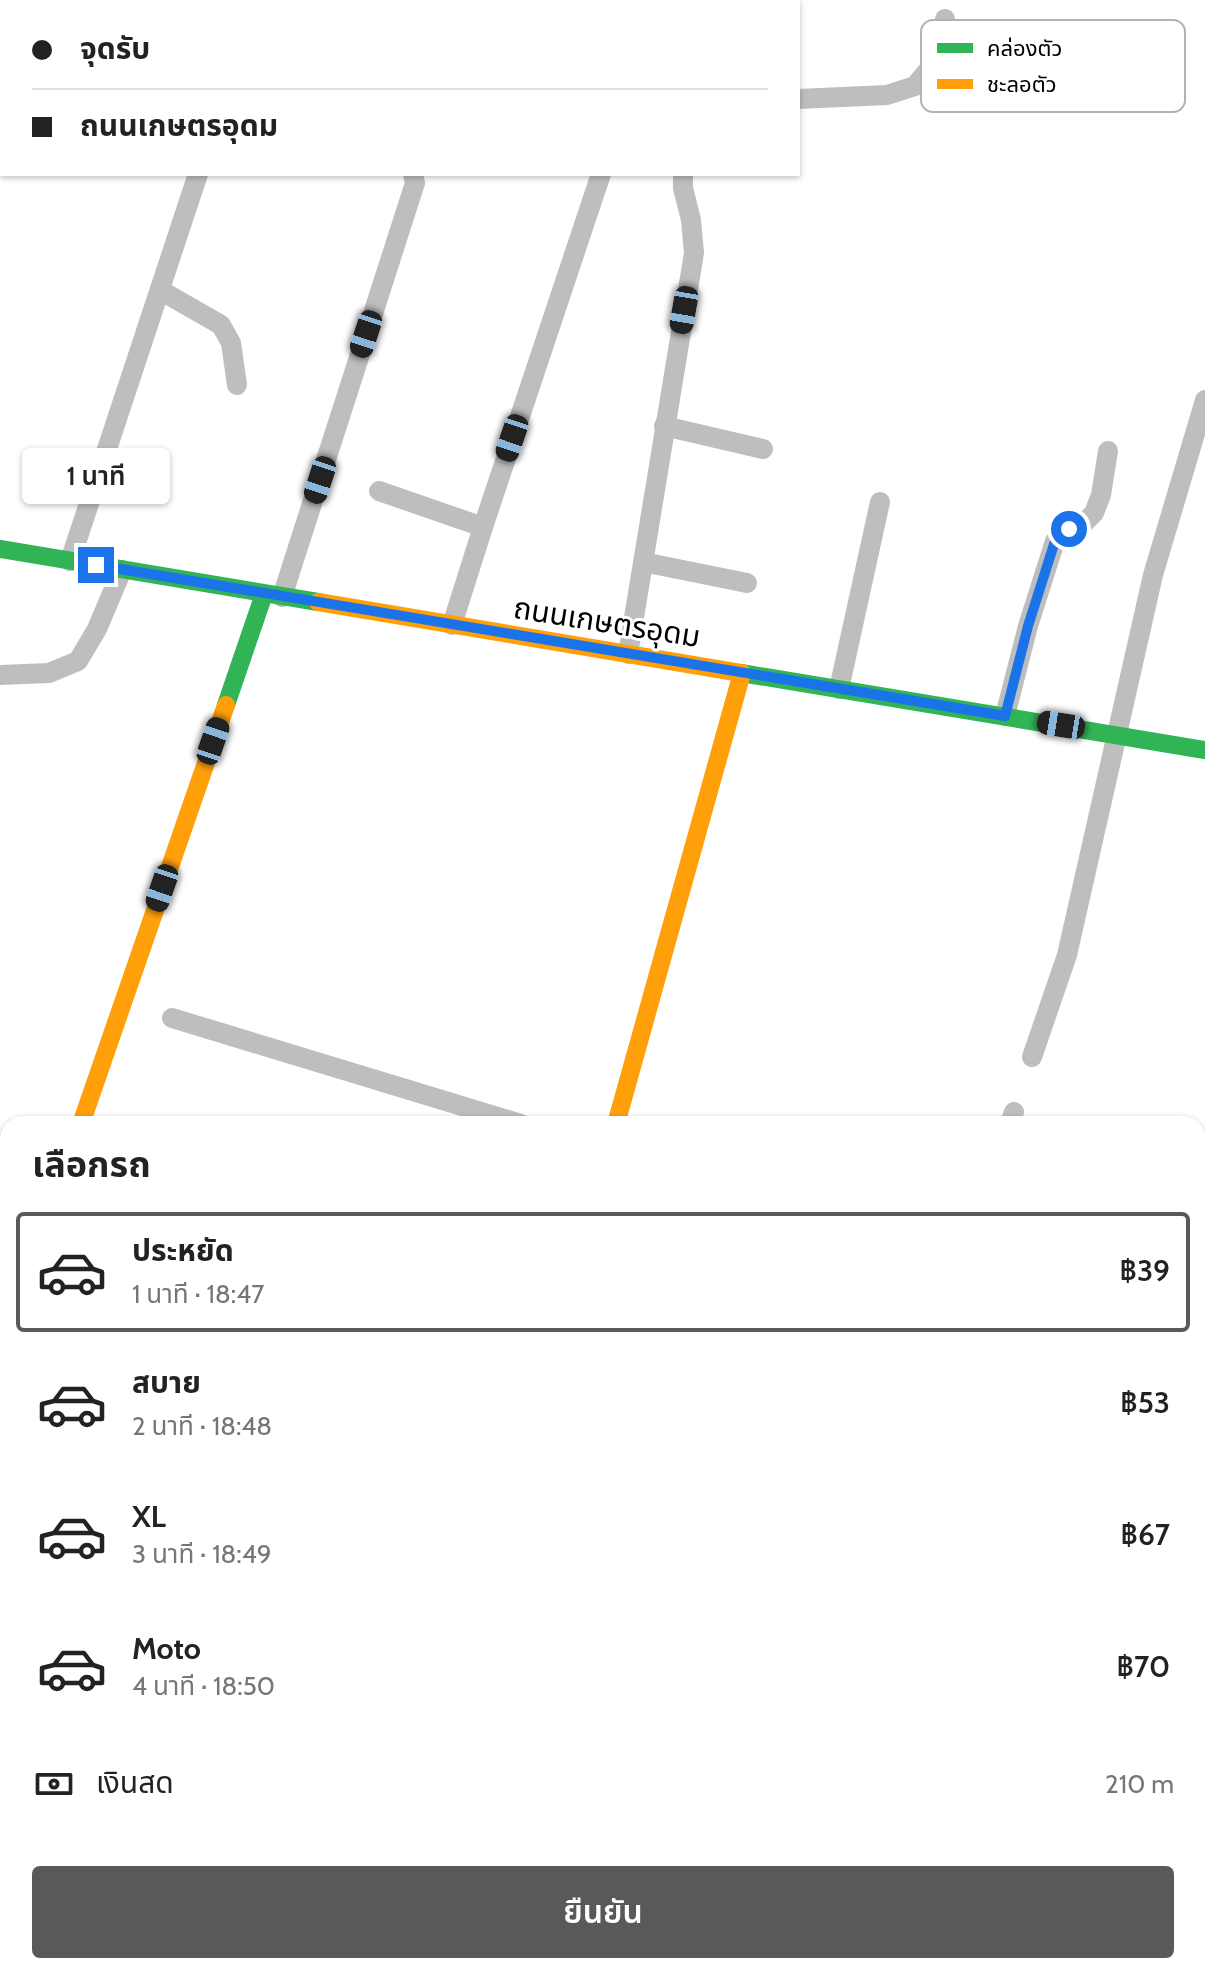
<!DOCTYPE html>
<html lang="th">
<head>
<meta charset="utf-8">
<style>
  :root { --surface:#fff; --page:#f6f6f6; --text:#222; --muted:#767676; --line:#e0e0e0; --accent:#595959 }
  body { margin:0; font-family:Cabin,"Noto Sans Thai",sans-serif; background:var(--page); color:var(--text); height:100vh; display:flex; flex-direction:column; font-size:30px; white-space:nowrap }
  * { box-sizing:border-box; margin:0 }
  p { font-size:26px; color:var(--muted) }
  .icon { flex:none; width:44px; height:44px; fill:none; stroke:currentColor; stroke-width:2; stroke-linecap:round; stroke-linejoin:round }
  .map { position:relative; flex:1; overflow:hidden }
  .panel { position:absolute; left:0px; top:1116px; width:1206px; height:858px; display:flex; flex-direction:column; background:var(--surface); border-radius:24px 24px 0 0; box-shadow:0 2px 6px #0004 }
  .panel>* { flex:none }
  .top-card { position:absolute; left:0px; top:0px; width:800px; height:176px; box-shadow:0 2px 6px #0004; display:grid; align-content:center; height:176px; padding:0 32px; background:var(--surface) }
  .end { position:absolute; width:36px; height:36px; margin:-18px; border:10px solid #1a73e8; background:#fff; box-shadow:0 0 0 4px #fff }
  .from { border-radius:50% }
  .bubble { position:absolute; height:56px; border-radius:8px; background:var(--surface); box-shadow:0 2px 6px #0004; font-size:26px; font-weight:600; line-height:56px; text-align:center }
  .car { position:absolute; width:24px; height:48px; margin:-24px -12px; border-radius:10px; box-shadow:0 0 6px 2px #0007; background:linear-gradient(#222 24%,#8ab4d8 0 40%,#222 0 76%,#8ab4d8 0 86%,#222 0) }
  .top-card b { display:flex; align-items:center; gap:28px; height:76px; font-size:30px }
  .top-card b+b { border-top:2px solid var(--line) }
  .top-card i { width:20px; height:20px; background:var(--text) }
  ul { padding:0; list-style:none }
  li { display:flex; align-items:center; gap:24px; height:120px; margin:0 16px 12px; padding:0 16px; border:4px solid transparent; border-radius:8px }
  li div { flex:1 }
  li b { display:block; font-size:30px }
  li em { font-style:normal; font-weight:600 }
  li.current { border-color:var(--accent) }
  li>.icon { width:72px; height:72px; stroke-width:1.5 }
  h2 { padding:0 32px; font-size:36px; line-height:96px }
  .pay { display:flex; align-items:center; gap:20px; height:88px; padding:0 32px; font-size:30px }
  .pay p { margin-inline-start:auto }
  .button { display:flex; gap:16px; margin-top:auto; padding:16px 32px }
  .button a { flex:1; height:92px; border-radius:8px; background:var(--accent); color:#fff; font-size:32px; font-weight:600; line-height:92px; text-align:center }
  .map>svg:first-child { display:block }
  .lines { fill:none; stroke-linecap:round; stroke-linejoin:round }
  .path { stroke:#b9b9b9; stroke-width:5; stroke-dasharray:2 4; stroke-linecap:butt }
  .lane { stroke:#bebebe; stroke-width:20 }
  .street { stroke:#bebebe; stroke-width:42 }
  .fast { stroke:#30b455; stroke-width:18 }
  .slow { stroke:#ff9f0a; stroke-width:18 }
  .route { stroke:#1a73e8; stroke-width:10 }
  .labels { text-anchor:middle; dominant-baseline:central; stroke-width:6; stroke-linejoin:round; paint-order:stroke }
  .street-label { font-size:30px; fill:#000; stroke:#fff }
  .key { fill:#fff; stroke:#b2b2b2; stroke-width:2 }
  .key-label { font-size:22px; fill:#000 }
</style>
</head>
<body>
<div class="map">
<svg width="1205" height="1973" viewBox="0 0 1205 1973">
  <rect width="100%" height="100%" fill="#fff"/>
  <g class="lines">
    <path class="path" d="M0,1238L8,1241"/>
    <g class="lane">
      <path d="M180,2V0"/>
      <path d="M376,2L377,0"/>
      <path d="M658,2L659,0"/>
      <path d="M798,99L887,95L915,86L936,61L945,19"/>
      <path d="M160,290L221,325L231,343L237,385"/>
      <path d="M664,426L763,449"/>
      <path d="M379,491L483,527"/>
      <path d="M70,561L198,174"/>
      <path d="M643,562L747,583"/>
      <path d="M282,597L415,183L413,174"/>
      <path d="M452,625L483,527L601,174"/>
      <path d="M628,654L694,253L691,220L683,188V174"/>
      <path d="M0,675L49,673L78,661L97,629L122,570"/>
      <path d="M839,689L880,502"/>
      <path d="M1005,716L1028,626L1055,541L1069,529L1085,522L1094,513L1101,495L1108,451"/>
      <path d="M172,1018L521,1124"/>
      <path d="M1032,1057L1067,955L1153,575L1205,400"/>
      <path d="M1010,1124L1014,1112"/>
      <path d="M1198,1355L1205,1332"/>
      <path d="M0,1606L8,1584"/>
      <path d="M0,1828L8,1831"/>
      <path d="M122,1973L126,1966"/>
    </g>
    <g class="street">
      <path d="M0,1367L8,1342"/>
      <path d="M354,1973L356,1966"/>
    </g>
    <g class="fast">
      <path d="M0,549L318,602"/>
      <path d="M741,673L1205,750"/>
      <path d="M226,705L264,594"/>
    </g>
    <g class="slow">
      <path d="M318,602L741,673"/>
      <path d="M81,1124L226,705"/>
      <path d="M616,1124L742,673"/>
    </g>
  </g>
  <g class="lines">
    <path class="route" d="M96,565L1005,716L1028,626L1055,541L1069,529"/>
  </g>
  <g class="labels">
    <g class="street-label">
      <text transform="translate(607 622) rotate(9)">ถนนเกษตรอุดม</text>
    </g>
  </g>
  <rect x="921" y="20" width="264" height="92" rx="12" class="key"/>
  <rect x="937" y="43" width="36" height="10" fill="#30b455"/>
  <rect x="937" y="79" width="36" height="10" fill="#ff9f0a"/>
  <g class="key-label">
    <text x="987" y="56">คล่องตัว</text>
    <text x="987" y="92">ชะลอตัว</text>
  </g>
</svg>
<i class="end from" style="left:1069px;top:529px"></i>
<i class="end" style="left:96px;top:565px"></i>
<div class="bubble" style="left:22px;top:448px;width:148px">1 นาที</div>
<i class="car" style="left:684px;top:310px;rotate:190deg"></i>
<i class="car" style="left:366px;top:334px;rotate:198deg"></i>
<i class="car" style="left:512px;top:438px;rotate:199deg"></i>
<i class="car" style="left:320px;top:480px;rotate:198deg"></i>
<i class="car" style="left:1061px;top:725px;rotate:279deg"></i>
<i class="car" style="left:213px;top:741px;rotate:19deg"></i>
<i class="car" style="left:162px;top:888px;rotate:199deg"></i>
<div class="top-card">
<b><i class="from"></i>จุดรับ</b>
<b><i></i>ถนนเกษตรอุดม</b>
</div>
<section class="panel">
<h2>เลือกรถ</h2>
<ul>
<li class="current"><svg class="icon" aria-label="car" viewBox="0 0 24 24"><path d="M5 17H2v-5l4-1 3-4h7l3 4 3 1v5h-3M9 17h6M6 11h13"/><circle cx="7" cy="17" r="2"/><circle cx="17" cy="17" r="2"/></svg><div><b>ประหยัด</b><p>1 นาที · 18:47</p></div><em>฿39</em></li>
<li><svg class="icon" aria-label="car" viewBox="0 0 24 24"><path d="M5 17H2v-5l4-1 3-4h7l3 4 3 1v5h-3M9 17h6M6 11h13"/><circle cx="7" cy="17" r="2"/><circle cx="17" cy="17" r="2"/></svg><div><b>สบาย</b><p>2 นาที · 18:48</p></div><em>฿53</em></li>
<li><svg class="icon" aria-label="car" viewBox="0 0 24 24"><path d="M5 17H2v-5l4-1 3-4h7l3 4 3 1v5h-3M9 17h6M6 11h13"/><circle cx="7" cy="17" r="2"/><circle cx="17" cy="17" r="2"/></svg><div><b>XL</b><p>3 นาที · 18:49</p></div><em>฿67</em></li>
<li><svg class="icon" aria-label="car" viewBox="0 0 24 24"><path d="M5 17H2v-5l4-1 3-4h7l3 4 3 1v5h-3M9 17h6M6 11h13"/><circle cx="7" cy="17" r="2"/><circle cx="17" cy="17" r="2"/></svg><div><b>Moto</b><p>4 นาที · 18:50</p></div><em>฿70</em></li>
</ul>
<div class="pay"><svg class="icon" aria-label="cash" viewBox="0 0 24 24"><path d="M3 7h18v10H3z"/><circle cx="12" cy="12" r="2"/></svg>เงินสด<p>210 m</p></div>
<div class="button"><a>ยืนยัน</a></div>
</section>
</div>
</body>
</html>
